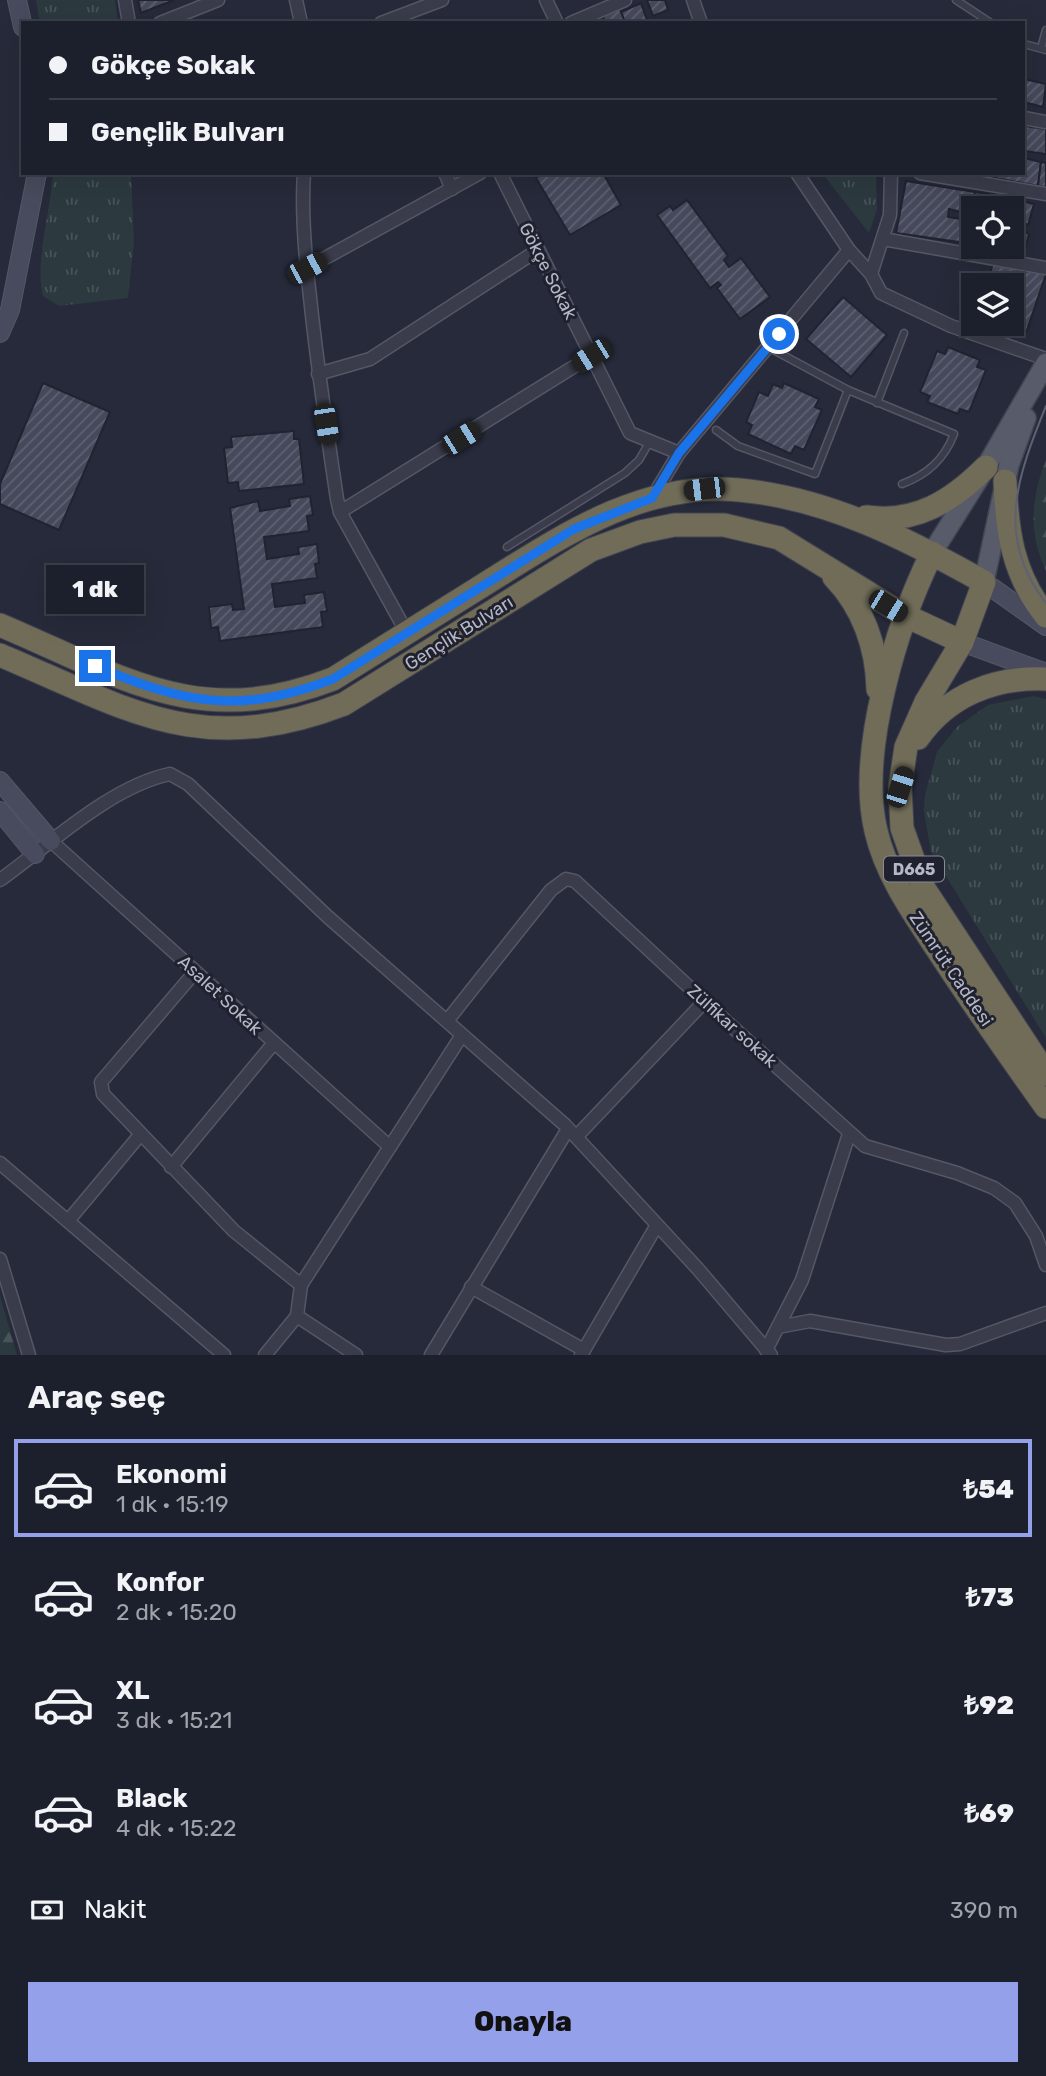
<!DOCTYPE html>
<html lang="tr">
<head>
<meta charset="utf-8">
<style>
  :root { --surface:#1c202c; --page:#292d38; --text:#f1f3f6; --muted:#a0a3a9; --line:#3a3e48; --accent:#95a0eb }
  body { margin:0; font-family:Rubik,sans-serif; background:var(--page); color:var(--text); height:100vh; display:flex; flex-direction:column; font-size:26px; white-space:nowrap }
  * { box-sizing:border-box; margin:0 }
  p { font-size:23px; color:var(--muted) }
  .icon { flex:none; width:38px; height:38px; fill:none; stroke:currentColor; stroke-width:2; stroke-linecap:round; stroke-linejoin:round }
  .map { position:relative; height:1355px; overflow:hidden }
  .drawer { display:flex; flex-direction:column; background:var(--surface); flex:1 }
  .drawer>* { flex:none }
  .guide { position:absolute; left:21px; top:21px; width:1004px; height:154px; border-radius:0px; box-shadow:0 7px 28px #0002,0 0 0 2px var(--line); display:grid; align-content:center; height:154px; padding:0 28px; background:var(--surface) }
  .controls { position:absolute; left:961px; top:196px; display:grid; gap:14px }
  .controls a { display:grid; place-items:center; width:63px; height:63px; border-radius:0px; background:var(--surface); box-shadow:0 7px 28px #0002,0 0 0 2px var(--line); font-size:35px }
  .end { position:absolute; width:32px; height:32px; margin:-16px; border:9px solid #1a73e8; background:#fff; box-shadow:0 0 0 4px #fff }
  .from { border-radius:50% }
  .bubble { position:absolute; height:49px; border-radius:0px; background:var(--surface); box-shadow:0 7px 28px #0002,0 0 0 2px var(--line); font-size:23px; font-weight:800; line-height:49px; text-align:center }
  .car { position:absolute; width:21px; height:42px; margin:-21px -10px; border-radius:9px; box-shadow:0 0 5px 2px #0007; background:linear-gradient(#222 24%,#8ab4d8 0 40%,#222 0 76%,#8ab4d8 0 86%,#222 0) }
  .guide b { display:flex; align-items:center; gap:24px; height:66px; font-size:26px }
  .guide b+b { border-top:2px solid var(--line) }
  .guide i { width:18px; height:18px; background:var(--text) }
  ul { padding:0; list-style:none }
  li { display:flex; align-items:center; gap:21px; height:98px; margin:0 14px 10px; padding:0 14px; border:4px solid transparent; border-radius:0px }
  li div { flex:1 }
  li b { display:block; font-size:26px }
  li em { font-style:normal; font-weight:800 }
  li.selected { border-color:var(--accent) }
  li>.icon { width:63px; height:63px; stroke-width:1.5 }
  h2 { padding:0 28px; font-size:32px; line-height:84px }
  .pay { display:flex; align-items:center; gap:18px; height:77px; padding:0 28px; font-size:26px }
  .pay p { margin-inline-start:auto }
  .action { display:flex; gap:14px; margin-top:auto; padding:14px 28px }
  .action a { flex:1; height:80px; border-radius:0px; background:var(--accent); color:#111; font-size:28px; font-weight:800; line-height:80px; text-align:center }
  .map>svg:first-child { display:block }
  .grass { fill:url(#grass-tufts) }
  .forest { fill:url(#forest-firs) }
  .building { fill:url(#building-hatch); stroke:#212331; stroke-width:2 }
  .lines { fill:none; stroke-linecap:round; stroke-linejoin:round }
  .lane-casing { stroke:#555765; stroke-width:9 }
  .street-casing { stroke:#555765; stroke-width:15 }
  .secondary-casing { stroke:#555765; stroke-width:20 }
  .primary-casing { stroke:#434553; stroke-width:22 }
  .highway-casing { stroke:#424452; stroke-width:25 }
  .lane { stroke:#3a3c4b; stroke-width:6 }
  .street { stroke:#3a3c4b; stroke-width:12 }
  .secondary { stroke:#484b5d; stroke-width:18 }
  .primary { stroke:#585b6a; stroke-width:19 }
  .highway { stroke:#706c58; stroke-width:23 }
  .tram { stroke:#5e6173; stroke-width:2 }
  .route { stroke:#1a73e8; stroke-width:9 }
  .labels { text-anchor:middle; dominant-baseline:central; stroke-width:6; stroke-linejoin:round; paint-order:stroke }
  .shield { fill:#1f212f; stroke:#888a99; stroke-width:2 }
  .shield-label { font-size:16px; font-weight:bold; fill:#b5b7c6 }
  .street-label { font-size:18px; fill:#b5b7c6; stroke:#1f212f }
</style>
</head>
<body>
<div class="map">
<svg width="1046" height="1355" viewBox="0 0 1046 1355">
  <defs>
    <pattern id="grass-tufts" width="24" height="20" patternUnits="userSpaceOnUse" patternTransform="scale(1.75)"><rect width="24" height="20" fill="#2c3a3f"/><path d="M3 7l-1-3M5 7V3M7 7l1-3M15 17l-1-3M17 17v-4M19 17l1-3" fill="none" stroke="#485459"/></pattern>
    <pattern id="forest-firs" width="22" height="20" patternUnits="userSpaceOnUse" patternTransform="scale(1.75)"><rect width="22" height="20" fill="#2c3a3f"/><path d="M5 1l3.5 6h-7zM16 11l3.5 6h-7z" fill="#485459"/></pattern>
    <pattern id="building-hatch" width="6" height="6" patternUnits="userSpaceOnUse" patternTransform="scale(1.75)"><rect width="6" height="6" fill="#46495b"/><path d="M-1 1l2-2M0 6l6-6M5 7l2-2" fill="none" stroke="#5e6171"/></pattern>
  </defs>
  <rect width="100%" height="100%" fill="#262a3a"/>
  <g class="grass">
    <path d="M36,0H115L118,23H40Z"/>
    <path d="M53,173H131L134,242L128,298L59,306L43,296C34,263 51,210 53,173Z"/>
    <path d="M822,173H876L877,209L869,233Z"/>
    <path d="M1033,696L1046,699V1038L931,852L924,811L925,795L937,752L957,727L988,705Z"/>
  </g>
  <g class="forest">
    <path d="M1046,460V571C1028,533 1031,498 1046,460Z"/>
    <path d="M0,1296L17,1355H0Z"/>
  </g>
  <g class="building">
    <path d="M138,0H174L141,13Z"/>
    <path d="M647,0H665L668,10L653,16Z"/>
    <path d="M641,3L648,23H625L621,12Z"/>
    <path d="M620,9L625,23H605L603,16Z"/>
    <path d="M1024,79L1046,84L1043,107L1024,102Z"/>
    <path d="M1025,126L1046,129V154L1024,151Z"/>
    <path d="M1024,158L1041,162L1038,186L975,174L1024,173Z"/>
    <path d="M1041,162L1046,163V187L1038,186Z"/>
    <path d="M544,173H603L621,205L570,235L536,178Z"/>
    <path d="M906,181L975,192L970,214L949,209L948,217L973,221V244L896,233Z"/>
    <path d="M975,192L995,195L992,208H973L970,214Z"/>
    <path d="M995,195L1011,199L1010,208H992Z"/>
    <path d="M1011,199L1034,204L1028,225L1012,217Z"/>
    <path d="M687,200L728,256L724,260L729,267L741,258L770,297L740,319L717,288L721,285L718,282L710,288L657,215L670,206L673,210Z"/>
    <path d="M1012,227L1029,234L1024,254L1004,248L1012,247Z"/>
    <path d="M993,263L1019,270L1012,293V285H987Z"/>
    <path d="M1019,270L1046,274L1025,336L1000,332L1003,324H1012V293Z"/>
    <path d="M843,297L887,335L851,377L806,339Z"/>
    <path d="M948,347L980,360L977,367L986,370L969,412L960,409L958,414L927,402L930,396L920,392L937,351L945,354Z"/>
    <path d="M43,383L110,412L59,530L0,504V484Z"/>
    <path d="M784,383L819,399L815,407L822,410L804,450L795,446L791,454L748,434L752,425L746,422L759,392L768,396L773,384L782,388Z"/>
    <path d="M294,431V439H299L304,484L239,491L238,482L228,483L224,448L232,447L231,437Z"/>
    <path d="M310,496L313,515L307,516L309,531L264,537L267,559L299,554L298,547L317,544L319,563L315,564L317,578L272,584L275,607L305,603L304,595L324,592L327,611L321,612L323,627L220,641L218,627L211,628L209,607L232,604L233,610L244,609L230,508L258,501L260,511L290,506L289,499Z"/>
  </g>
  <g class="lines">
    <defs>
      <g id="lane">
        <path d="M956,0L991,23"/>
        <path d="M1024,44L1046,50"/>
        <path d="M1041,48L1046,30"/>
        <path d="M768,347L848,390L954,434C944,460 927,475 902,484"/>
        <path d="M877,403L904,333"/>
        <path d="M716,430L738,446L815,474L848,390"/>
        <path d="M507,547L625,473L639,460L650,441"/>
      </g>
      <g id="street">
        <path d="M125,0L129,23"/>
        <path d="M296,0L301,23"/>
        <path d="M546,0L557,23"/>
        <path d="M693,0L701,23"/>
        <path d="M160,23L218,0"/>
        <path d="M381,23L442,0"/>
        <path d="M571,23L625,0"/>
        <path d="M1024,118L1046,122"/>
        <path d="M304,173C301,214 305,256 310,297C317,365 327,432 337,499L340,512L407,633"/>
        <path d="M445,173L452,189"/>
        <path d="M500,173L630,433L679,453"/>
        <path d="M797,173L849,250L871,274L881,293L951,326L1046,359"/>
        <path d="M920,173L1046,194"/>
        <path d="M883,239L1046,268"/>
        <path d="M307,268L480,173"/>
        <path d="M871,274L890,215L891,173"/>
        <path d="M318,374L370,359L538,250"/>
        <path d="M652,498L679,453L849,250"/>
        <path d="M340,512L591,356"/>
        <path d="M51,841L390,1147"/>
        <path d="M0,880C49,845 111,786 170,774L188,784L328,917L565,1125L698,1269L771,1355"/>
        <path d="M195,972L101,1082L103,1094L234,1231L301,1285L297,1316L356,1355"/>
        <path d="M447,1021L551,890L566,879L575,881L718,1014L865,1146L957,1173L994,1188L1015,1203L1036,1236L1046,1265"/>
        <path d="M576,1137L704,1002"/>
        <path d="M0,1163L224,1355"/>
        <path d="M171,1167L273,1044"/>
        <path d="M68,1221L140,1135"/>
        <path d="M0,1259L29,1355"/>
        <path d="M301,1285L462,1035"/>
        <path d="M471,1287L584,1350"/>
        <path d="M778,1327L810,1321L946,1345L960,1344L1046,1313"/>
        <path d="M766,1350L802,1280L849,1134"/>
        <path d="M265,1355L297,1316"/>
        <path d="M431,1355L568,1129"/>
        <path d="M581,1355L657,1225"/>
      </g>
      <g id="secondary">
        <path d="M17,0L23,27"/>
        <path d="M0,333L10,310L37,173"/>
        <path d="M984,582L1046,626"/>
        <path d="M962,642L1046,673"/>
        <path d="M0,781L51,841"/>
        <path d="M0,811L35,854"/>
      </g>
      <g id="primary">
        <path d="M932,553L986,467L1046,363"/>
        <path d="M984,582L1009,465L1026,418"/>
      </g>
      <g id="highway">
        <path d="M1005,481C1007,533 1013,575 1046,616"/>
        <path d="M866,517C916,524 952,501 986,467"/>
        <path d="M932,553C897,624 857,752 876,831C887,878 917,918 943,958C976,1008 1011,1058 1046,1107"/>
        <path d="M834,577C863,607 877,647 878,689"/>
        <path d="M0,625C123,677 198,731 333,679C381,649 429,619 477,589C556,540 640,480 739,490C828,498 907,539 984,582L962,642L926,702L906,747L900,787L902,828L923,887L1046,1074"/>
        <path d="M0,655C130,710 201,759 344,704L591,550L640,532L674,525H724L779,538L904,615L962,642"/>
        <path d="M918,738C948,695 994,677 1046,679"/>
      </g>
    </defs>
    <use href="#lane" class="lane-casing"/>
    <use href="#street" class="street-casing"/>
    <use href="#secondary" class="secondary-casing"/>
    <use href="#primary" class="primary-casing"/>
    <use href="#highway" class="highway-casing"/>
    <use href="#lane" class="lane"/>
    <use href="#street" class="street"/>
    <use href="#secondary" class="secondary"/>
    <use href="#primary" class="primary"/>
    <use href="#highway" class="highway"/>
    <path class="tram" d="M1046,406C1018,475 994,537 1046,603"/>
  </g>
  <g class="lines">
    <path class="route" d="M95,666C186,704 239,715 333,679L574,529L652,498L679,453L779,334"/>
  </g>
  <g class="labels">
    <rect class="shield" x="884" y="856.5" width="60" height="25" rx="5"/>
    <g class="shield-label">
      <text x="914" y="869">D665</text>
    </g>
    <g class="street-label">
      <text transform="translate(548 271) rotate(63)">Gökçe Sokak</text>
      <text transform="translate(459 633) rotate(-32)">Gençlik Bulvarı</text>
      <text transform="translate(951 969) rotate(56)">Zümrüt Caddesi</text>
      <text transform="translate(220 995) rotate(43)">Asalet Sokak</text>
      <text transform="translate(732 1026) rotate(42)">Zülfikar sokak</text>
    </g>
  </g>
</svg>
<div class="controls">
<a><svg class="icon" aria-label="locate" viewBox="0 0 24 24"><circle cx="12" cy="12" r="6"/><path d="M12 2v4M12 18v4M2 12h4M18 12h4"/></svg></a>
<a><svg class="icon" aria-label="layers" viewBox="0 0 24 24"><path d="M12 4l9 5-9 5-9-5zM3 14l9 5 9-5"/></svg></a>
</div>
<i class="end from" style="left:779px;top:334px"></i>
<i class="end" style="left:95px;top:666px"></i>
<div class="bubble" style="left:46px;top:565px;width:98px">1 dk</div>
<i class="car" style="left:307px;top:268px;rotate:62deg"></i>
<i class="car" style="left:591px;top:356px;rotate:238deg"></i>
<i class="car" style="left:326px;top:424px;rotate:171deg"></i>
<i class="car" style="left:461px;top:438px;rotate:58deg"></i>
<i class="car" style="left:704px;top:489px;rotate:263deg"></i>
<i class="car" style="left:888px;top:606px;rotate:121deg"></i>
<i class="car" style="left:900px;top:787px;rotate:18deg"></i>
<div class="guide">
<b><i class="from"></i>Gökçe Sokak</b>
<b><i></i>Gençlik Bulvarı</b>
</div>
</div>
<section class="drawer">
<h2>Araç seç</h2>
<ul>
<li class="selected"><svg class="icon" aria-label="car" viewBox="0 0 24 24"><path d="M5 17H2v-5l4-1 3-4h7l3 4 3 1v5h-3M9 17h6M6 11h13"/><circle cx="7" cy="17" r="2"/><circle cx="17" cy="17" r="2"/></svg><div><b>Ekonomi</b><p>1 dk · 15:19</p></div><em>₺54</em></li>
<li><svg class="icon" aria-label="car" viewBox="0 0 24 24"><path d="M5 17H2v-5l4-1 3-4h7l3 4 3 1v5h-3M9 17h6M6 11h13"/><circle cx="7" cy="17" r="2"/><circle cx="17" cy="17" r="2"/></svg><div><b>Konfor</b><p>2 dk · 15:20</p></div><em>₺73</em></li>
<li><svg class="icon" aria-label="car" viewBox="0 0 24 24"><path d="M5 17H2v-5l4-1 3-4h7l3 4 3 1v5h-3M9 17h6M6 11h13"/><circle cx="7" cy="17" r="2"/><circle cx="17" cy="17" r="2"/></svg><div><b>XL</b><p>3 dk · 15:21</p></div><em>₺92</em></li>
<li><svg class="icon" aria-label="car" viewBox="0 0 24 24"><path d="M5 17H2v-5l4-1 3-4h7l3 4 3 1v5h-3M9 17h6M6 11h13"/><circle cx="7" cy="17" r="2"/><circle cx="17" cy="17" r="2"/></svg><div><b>Black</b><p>4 dk · 15:22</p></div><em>₺69</em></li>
</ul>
<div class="pay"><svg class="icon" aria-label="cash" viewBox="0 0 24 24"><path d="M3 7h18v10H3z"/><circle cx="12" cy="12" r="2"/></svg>Nakit<p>390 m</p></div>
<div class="action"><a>Onayla</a></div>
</section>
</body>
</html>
